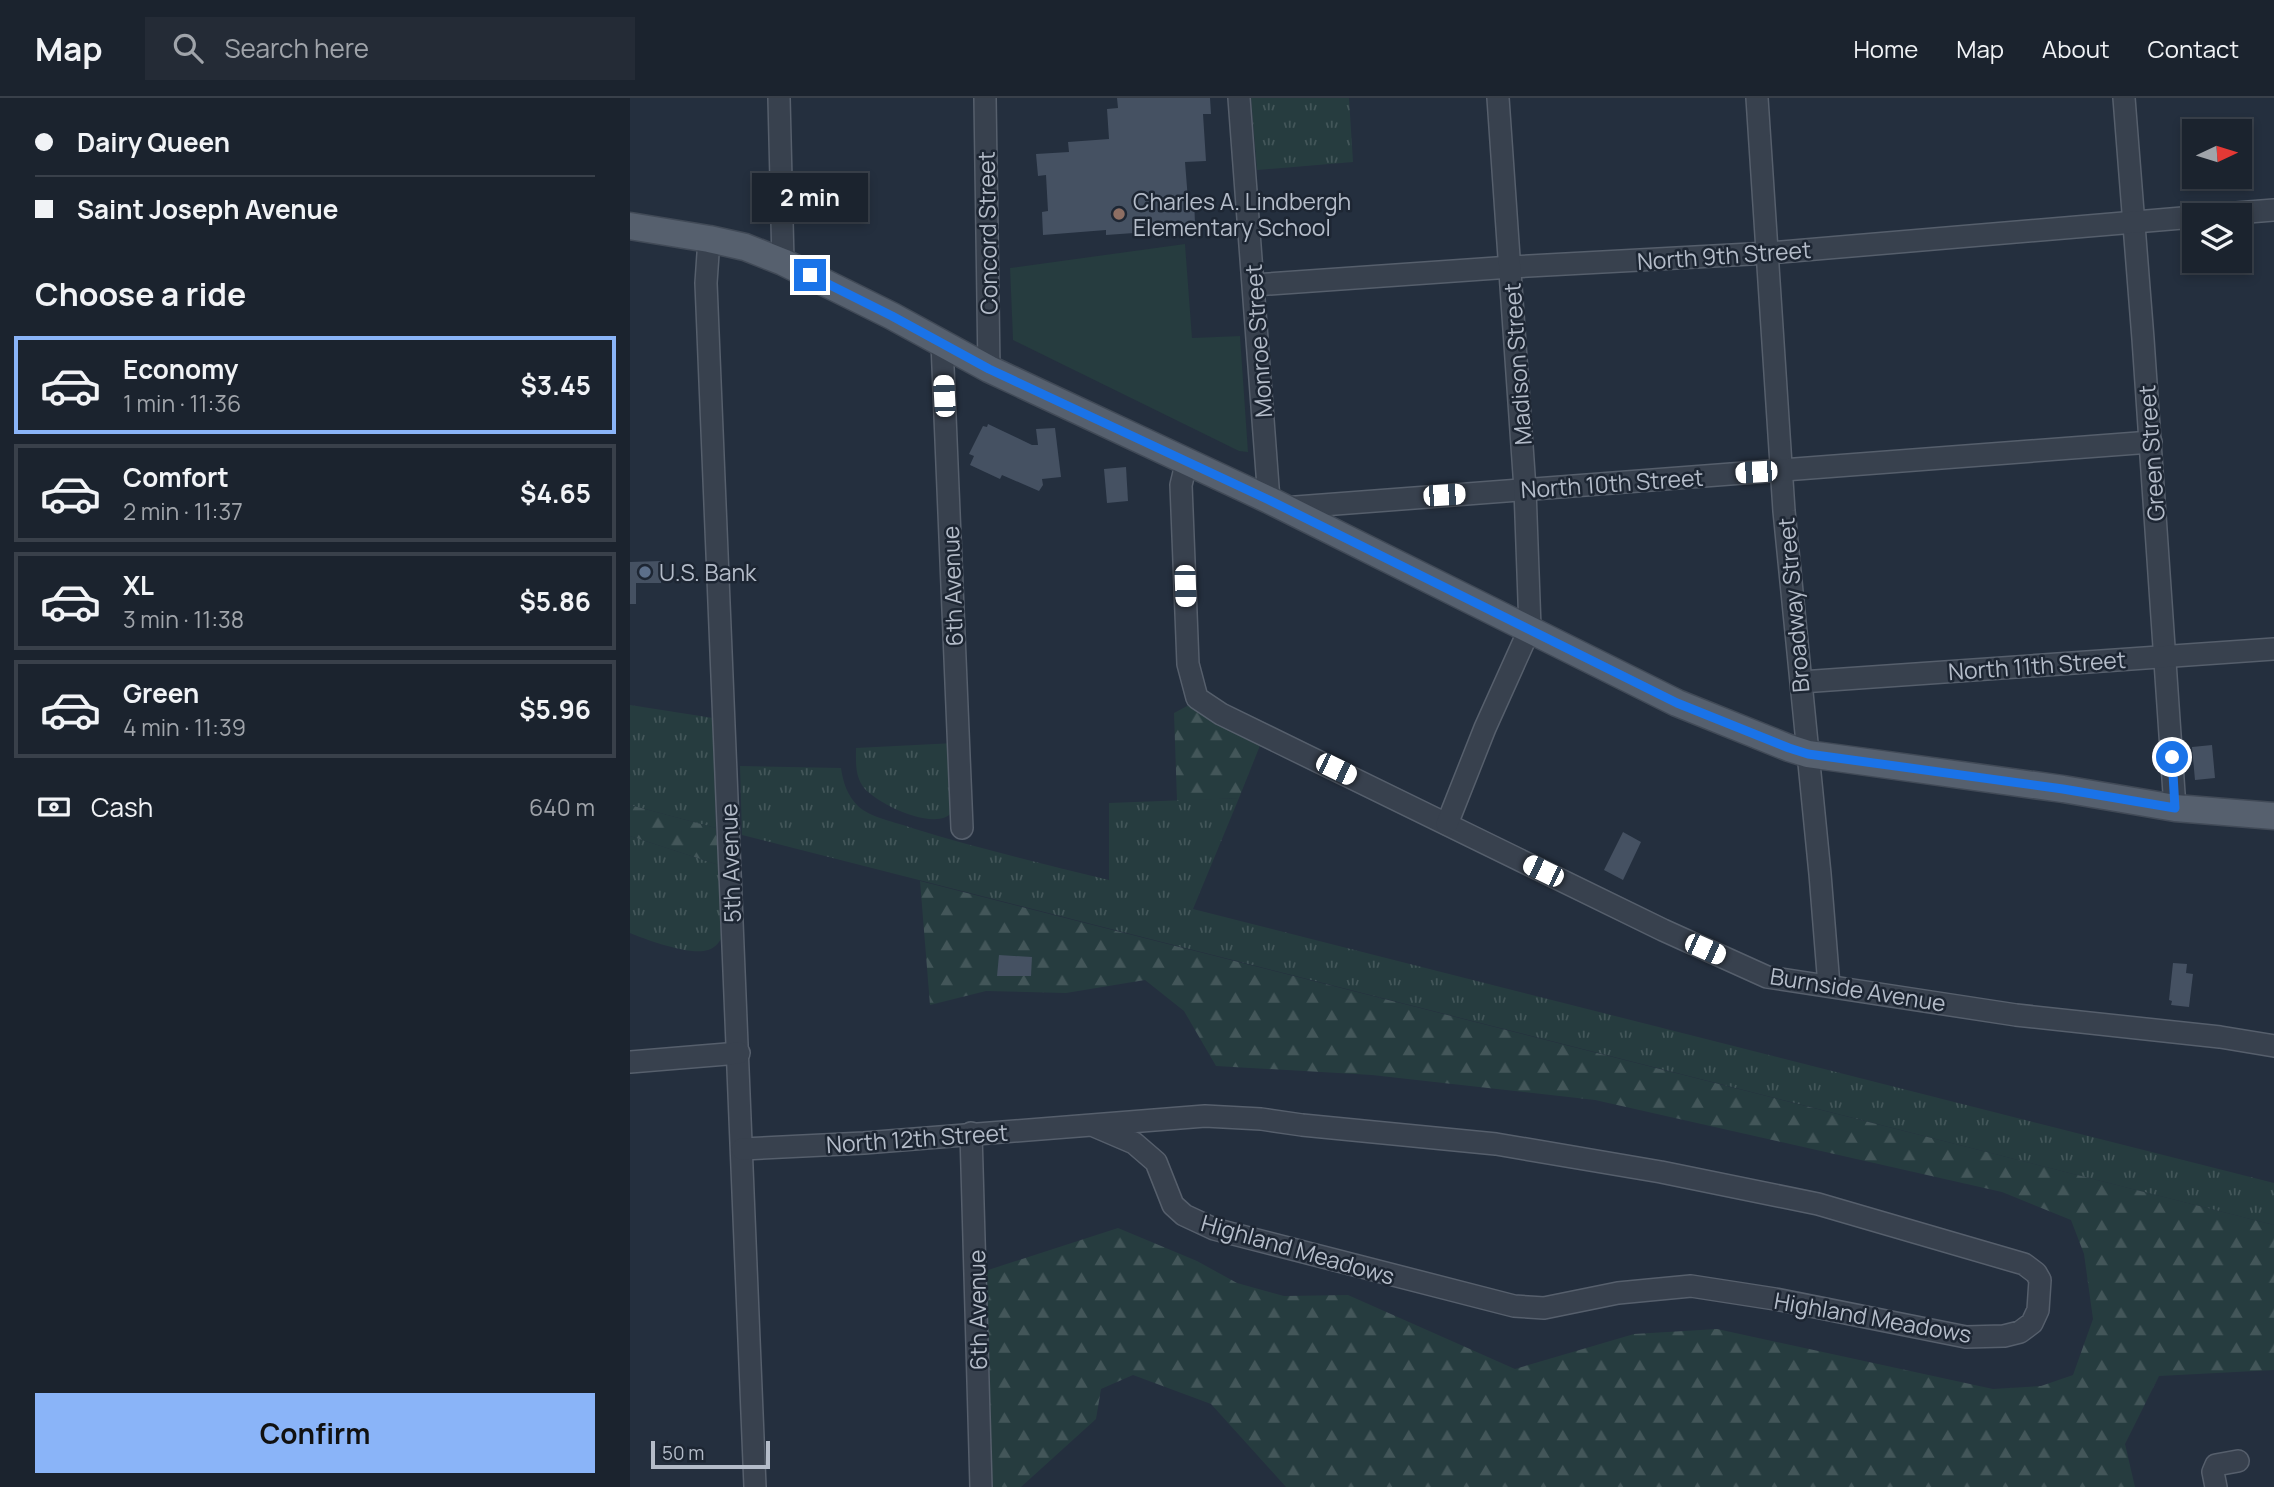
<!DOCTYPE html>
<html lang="en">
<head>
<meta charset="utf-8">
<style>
  :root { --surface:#1b232e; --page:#242b36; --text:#f1f3f6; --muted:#a0a4aa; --line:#39404a; --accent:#8ab4f8 }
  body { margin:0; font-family:Manrope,sans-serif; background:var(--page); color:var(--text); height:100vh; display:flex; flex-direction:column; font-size:26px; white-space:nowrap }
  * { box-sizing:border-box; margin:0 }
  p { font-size:23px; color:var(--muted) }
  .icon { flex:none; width:38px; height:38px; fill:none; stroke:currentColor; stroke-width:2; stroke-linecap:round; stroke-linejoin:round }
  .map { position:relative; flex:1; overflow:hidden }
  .panel { display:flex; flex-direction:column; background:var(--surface); width:630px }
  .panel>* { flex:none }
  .hud { display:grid; align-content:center; height:154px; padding:0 35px; background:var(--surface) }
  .needle { width:46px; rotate:86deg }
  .fabs { position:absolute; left:1552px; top:21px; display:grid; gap:14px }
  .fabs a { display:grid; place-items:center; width:70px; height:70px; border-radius:0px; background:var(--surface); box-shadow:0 4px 10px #0003,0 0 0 2px var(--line); font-size:35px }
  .scale { position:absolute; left:21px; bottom:18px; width:119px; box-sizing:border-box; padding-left:7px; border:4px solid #b4bcc9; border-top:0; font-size:19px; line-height:24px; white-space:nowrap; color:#b4bcc9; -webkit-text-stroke:5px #1d2633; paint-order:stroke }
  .end { position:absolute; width:32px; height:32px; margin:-16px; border:9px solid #1a73e8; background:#fff; box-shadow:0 0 0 4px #fff }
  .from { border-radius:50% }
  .bubble { position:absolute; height:49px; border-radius:0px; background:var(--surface); box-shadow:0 4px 10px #0003,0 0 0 2px var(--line); font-size:23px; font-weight:700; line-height:49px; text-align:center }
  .car { position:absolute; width:21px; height:42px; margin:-21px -10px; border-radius:9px; box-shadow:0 0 5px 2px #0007; background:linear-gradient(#fff 24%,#345 0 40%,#fff 0 76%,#345 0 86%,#fff 0) }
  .hud b { display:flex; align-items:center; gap:24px; height:66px; font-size:26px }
  .hud b+b { border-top:2px solid var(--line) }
  .hud i { width:18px; height:18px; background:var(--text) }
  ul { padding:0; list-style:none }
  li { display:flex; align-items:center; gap:21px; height:98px; margin:0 14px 10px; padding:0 21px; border:4px solid var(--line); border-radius:0px }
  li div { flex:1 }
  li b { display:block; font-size:26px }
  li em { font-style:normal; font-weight:700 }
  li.on { border-color:var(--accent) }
  li>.icon { width:63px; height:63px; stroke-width:1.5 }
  h2 { padding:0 35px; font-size:32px; line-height:84px }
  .pay { display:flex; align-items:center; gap:18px; height:77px; padding:0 35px; font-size:26px }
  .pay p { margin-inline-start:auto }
  .action { display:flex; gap:14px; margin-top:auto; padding:14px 35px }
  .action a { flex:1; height:80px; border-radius:0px; background:var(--accent); color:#111; font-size:28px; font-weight:700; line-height:80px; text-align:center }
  header { display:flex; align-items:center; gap:42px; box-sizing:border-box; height:98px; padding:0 35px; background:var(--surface); border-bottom:2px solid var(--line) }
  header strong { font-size:33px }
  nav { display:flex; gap:38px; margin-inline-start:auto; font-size:24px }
  .search { width:490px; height:63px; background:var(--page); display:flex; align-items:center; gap:18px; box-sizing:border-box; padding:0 24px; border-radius:0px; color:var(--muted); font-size:26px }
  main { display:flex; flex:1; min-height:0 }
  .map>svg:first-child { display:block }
  .grass { fill:url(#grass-tufts) }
  .forest { fill:url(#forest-firs) }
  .park { fill:#263c3f }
  .building { fill:#455162 }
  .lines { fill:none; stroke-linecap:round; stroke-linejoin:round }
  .minor-casing { stroke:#565f6c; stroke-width:24 }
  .major-casing { stroke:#414a57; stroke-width:29 }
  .minor { stroke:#38414e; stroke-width:21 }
  .major { stroke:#56606e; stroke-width:26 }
  .route { stroke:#1a73e8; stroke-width:9 }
  .education-dot { fill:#8d6e63; stroke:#1d2633; stroke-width:2.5 }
  .service-dot { fill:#5c6f8a; stroke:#1d2633; stroke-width:2.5 }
  .labels { text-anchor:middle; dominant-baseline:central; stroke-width:5; stroke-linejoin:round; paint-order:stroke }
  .poi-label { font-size:23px; fill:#b4bcc9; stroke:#1d2633; text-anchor:start }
  .street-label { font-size:23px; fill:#b4bcc9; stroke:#1d2633 }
</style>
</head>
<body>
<header>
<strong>Map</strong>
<div class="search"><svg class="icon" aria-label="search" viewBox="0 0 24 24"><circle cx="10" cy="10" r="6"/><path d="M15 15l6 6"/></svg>Search here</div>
<nav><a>Home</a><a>Map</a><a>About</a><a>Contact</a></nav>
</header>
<main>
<section class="panel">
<div class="hud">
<b><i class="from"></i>Dairy Queen</b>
<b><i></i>Saint Joseph Avenue</b>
</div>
<h2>Choose a ride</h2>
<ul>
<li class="on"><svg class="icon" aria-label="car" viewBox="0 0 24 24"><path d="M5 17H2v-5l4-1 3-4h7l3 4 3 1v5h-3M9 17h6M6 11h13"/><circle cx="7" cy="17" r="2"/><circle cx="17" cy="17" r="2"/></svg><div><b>Economy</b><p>1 min · 11:36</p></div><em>$3.45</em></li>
<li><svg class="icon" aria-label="car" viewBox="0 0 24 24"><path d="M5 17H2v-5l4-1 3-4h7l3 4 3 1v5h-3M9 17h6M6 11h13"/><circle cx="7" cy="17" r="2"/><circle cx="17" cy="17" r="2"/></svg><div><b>Comfort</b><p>2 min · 11:37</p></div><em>$4.65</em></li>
<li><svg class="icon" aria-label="car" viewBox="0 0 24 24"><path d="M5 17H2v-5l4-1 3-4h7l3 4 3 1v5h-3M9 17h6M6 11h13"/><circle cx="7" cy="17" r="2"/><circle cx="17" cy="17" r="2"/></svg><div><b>XL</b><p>3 min · 11:38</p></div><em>$5.86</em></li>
<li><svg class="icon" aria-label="car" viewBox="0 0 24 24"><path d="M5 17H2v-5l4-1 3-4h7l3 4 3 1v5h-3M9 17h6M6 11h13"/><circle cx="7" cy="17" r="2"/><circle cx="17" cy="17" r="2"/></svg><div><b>Green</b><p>4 min · 11:39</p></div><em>$5.96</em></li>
</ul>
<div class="pay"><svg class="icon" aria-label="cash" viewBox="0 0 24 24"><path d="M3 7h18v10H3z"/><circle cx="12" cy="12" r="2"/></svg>Cash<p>640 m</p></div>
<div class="action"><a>Confirm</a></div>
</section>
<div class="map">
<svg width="1644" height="1389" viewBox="0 0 1644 1389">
  <defs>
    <pattern id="grass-tufts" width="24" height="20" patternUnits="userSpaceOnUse" patternTransform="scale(1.75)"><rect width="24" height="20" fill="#263c3f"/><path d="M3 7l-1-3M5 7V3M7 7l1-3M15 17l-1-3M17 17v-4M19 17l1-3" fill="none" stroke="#435659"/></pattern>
    <pattern id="forest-firs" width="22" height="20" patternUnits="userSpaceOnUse" patternTransform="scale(1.75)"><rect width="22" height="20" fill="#263c3f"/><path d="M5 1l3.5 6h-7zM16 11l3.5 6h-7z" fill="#435659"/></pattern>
  </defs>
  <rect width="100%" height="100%" fill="#242f3e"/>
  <g class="grass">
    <path d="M621,0H719L723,64L627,72Z"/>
    <path d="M0,607L83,620L86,730L0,707Z"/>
    <path d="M325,645C326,662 331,701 322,714C307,735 243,705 232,687C225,676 226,663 226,650Z"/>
    <path d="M110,668L211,670C213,684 217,697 228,708C241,720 266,724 282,730C347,750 413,766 479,782V705L609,700L563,811L1644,1085V1127L112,737Z"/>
    <path d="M0,738L89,767L91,841C88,846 84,850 78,852C61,858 17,842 0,835Z"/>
  </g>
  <g class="forest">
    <path d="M559,607L631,645L609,700L547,703L544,615Z"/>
    <path d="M0,707L86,730L89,767L0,738Z"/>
    <path d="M290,783L1644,1127V1272L1529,1278L1495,1346L1505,1389H656L581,1306L503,1277L471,1291L466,1321L391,1389H359L355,1173L488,1130L567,1163L607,1185L654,1198L718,1197L885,1271L1004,1236L1087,1231L1363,1291L1411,1288L1443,1277L1463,1221L1454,1156L1441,1122L1372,1094L965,1002L742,977L586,968L554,913L515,882L436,895L356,893L300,907Z"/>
  </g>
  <path class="park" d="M555,146L562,240L610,238L618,354L609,353L383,242L380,170Z"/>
  <g class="building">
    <path d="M487,0H580L581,16H573L576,63L555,64L558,102L564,101L565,125L504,130V135L476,137V132L413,137L412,114L418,113L416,77L408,78L406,56L439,54L438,44L479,41L477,11L488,10Z"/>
    <path d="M358,326L402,347H408L406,331L425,330L431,379L412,381L413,387L409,393L372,377L370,381L340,367L344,358L339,356L353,328L357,329Z"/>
    <path d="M496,369L498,403L477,405L474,371Z"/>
    <path d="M31,463V485H6V506H0V464Z"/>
    <path d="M1582,647L1585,680L1565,682L1562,649Z"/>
    <path d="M993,734L1011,744L993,782L974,772Z"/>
    <path d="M369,857L402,859L401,878H367Z"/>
    <path d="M1543,865L1557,866L1556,875L1563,876L1559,909L1541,907L1542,903L1539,902Z"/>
  </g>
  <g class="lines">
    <defs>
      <g id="minor">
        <path d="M149,0L153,164"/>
        <path d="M355,0L359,271"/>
        <path d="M609,0L639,402"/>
        <path d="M1127,0L1154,413L1190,776L1199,888"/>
        <path d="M1494,0L1513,241L1545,710"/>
        <path d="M1581,117L1644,112"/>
        <path d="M79,141L76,185L125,1389"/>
        <path d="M624,187L881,169L1139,155L1564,119"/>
        <path d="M312,245L332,730"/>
        <path d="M557,362L551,387L558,566L567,600L591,616L1033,832L1137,879L1386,917L1590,939L1644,948"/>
        <path d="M653,410L1521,344"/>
        <path d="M1171,584L1644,551"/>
        <path d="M817,726L855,630L900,530L895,391L868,0"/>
        <path d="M0,964L109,955"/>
        <path d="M341,1035L351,1389"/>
        <path d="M112,1051L234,1045L575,1018L631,1021L672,1027L866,1046L1031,1074L1188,1106L1394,1166L1406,1175L1410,1182L1408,1212L1402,1225L1390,1234L1374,1238L1336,1239L1145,1201L1061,1188L988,1195L914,1210L884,1208L584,1131L554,1117L543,1107L526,1064L504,1045L462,1027"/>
        <path d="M1586,1389L1583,1374L1586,1367L1608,1363"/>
      </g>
      <path id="major" d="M0,128L79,141L115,149L153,164L262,218L359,271L639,402L1047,605L1159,650L1178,656L1433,691L1545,710L1644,718"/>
    </defs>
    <use href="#minor" class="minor-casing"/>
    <use href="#major" class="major-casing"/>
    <use href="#minor" class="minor"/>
    <use href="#major" class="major"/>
  </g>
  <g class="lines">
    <path class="route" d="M180,177L262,218L359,271L639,402L1047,605L1159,650L1178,656L1433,691L1545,710L1542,659"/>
  </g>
  <circle class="education-dot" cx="489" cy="116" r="7"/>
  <circle class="service-dot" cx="15" cy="474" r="7"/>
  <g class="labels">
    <g class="poi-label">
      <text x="503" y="103">Charles A. Lindbergh<tspan x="503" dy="26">Elementary School</tspan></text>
      <text x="29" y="474">U.S. Bank</text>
    </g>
    <g class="street-label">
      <text transform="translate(357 135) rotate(-91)">Concord Street</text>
      <text transform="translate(1094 157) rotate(-4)">North 9th Street</text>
      <text transform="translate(628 243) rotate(-94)">Monroe Street</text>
      <text transform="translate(887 266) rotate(-94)">Madison Street</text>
      <text transform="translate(1521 355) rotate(-94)">Green Street</text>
      <text transform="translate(982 385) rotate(-4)">North 10th Street</text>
      <text transform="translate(322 488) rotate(-92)">6th Avenue</text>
      <text transform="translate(1163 507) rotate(-95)">Broadway Street</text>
      <text transform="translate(1407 567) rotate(-4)">North 11th Street</text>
      <text transform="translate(100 765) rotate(-92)">5th Avenue</text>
      <text transform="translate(1228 891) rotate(9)">Burnside Avenue</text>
      <text transform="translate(287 1040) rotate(-4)">North 12th Street</text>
      <text transform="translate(668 1151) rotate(16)">Highland Meadows</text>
      <text transform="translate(347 1212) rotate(-91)">6th Avenue</text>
      <text transform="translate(1243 1219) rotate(10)">Highland Meadows</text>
    </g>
  </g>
</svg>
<div class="fabs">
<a><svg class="needle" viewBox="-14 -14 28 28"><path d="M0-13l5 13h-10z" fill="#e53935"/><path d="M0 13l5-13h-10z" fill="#a0a4aa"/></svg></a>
<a><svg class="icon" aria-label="layers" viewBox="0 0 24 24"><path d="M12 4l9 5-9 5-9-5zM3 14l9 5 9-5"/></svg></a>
</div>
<div class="scale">50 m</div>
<i class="end from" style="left:1542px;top:659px"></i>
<i class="end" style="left:180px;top:177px"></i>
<div class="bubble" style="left:122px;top:75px;width:116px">2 min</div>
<i class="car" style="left:314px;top:298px;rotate:357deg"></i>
<i class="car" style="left:1126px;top:374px;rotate:266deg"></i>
<i class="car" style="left:814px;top:397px;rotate:86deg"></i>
<i class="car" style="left:555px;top:488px;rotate:178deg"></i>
<i class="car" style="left:706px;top:671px;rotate:116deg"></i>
<i class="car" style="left:913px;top:773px;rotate:296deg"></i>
<i class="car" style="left:1075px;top:851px;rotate:114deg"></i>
</div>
</main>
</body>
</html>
